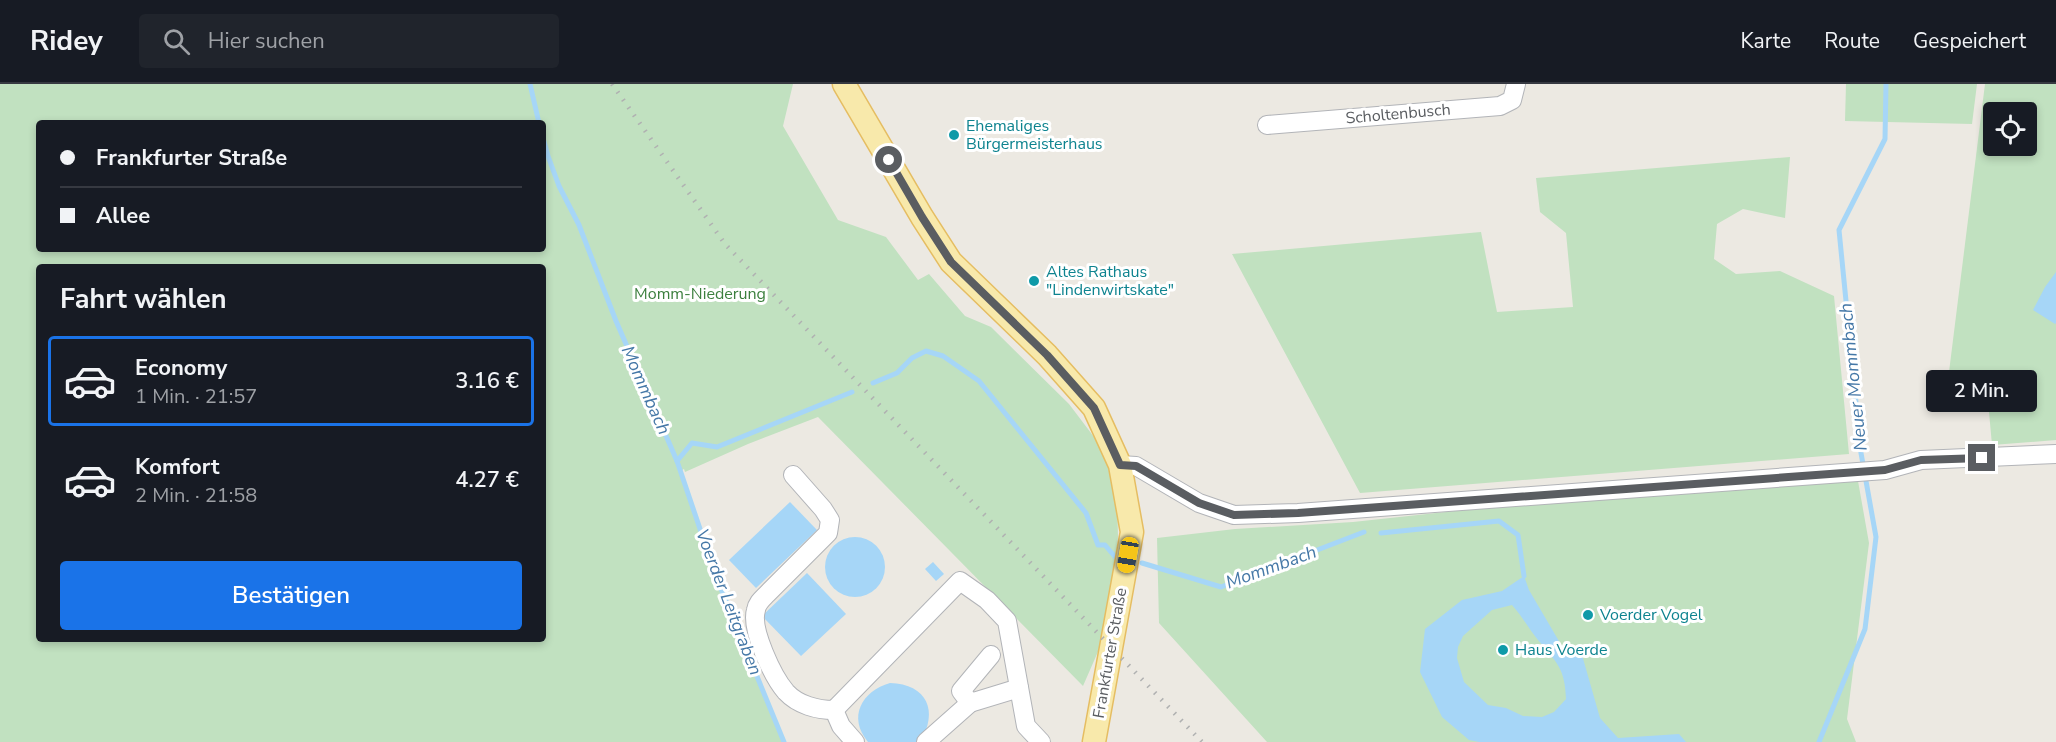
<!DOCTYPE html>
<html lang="de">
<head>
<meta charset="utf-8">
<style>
  :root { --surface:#171b24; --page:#20242c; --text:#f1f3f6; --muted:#9ea1a6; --line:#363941; --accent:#1a73e8 }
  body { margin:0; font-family:"Nunito Sans",sans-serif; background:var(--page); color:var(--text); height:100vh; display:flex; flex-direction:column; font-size:22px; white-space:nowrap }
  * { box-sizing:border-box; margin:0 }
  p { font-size:20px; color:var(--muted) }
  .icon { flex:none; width:33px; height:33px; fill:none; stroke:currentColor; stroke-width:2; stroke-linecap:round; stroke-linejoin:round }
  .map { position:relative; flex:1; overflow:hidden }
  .panel { position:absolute; left:36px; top:180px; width:510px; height:378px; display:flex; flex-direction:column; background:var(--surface); border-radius:6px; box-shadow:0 3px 9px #0003 }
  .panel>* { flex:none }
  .banner { position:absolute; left:36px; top:36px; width:510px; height:132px; border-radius:6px; box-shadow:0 3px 9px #0003; display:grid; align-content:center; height:132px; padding:0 24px; background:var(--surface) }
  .fabs { position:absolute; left:1983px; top:18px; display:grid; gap:12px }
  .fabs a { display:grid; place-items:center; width:54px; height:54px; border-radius:6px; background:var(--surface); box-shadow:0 3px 9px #0003; font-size:30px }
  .end { position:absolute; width:27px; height:27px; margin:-14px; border:8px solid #5a5d61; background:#fff; box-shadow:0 0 0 3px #fff }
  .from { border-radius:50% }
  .bubble { position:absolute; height:42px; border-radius:6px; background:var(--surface); box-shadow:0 3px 9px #0003; font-size:20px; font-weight:600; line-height:42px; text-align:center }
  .car { position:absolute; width:18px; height:36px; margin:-18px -9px; border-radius:8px; box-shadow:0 0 4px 2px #0007; background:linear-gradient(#f5c518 24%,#345 0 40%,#f5c518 0 76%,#345 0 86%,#f5c518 0) }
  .banner b { display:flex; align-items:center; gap:21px; height:57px; font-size:22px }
  .banner b+b { border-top:2px solid var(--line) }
  .banner i { width:15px; height:15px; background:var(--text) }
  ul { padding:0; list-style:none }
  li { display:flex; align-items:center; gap:18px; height:90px; margin:0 12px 9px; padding:0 12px; border:3px solid transparent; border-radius:6px }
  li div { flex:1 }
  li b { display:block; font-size:22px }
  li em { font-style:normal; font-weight:600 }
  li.on { border-color:var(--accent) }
  li>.icon { width:54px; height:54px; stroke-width:1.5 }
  h2 { padding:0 24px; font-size:27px; line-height:72px }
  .cta { display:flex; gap:12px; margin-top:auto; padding:12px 24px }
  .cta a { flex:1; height:69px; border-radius:6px; background:var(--accent); color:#fff; font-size:24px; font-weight:600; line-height:69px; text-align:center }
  header { display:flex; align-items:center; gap:36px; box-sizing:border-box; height:84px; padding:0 30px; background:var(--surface); border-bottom:2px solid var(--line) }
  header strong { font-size:28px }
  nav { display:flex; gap:33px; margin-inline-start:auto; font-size:21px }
  .search { width:420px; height:54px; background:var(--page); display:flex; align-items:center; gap:15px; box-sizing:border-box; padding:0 21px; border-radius:6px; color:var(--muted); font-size:22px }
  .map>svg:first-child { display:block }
  .green { fill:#c1e1c0; fill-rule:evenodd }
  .water { fill:#a6d6f7; fill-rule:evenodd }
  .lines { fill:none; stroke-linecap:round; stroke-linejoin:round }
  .stream { stroke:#a6d6f7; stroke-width:5 }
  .minor-casing { stroke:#b2b4b8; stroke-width:20 }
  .major-casing { stroke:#e5bd62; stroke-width:25 }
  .minor { stroke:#fff; stroke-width:18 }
  .major { stroke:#f8e9ab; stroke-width:22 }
  .rail { stroke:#b0b1b1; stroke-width:4.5; stroke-dasharray:1.5 8; stroke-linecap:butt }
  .route { stroke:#5a5d61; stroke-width:8 }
  .culture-dot { fill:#0f9aa8; stroke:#fff; stroke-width:2 }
  .labels { text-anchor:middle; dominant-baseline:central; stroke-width:6; stroke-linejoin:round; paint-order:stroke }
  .street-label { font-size:16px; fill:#5a5d61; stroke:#fff }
  .culture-label { font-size:16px; fill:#0d838f; stroke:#fff; text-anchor:start }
  .park-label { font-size:16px; fill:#3b7f3d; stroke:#fff }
  .water-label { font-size:18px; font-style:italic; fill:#4578a7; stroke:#fff }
</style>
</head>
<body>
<header>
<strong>Ridey</strong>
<div class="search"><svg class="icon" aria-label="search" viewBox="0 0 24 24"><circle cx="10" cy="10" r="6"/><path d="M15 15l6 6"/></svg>Hier suchen</div>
<nav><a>Karte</a><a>Route</a><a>Gespeichert</a></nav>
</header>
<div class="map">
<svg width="2056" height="658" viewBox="0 0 2056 658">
  <rect width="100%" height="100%" fill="#ece9e2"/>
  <g class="green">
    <path d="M0,0H793L783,42L838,136L886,153L918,196L929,190L965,232L991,243L1069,320L1094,353L1106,375L1117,415L1118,452L1113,510L1107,547L1083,602L818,333L748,360L685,388L684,385L680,387L720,506L786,658H0ZM39,39H543V165H39ZM39,183H543V555H39Z"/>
    <path d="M1846,0H1977L1972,40L1845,37Z"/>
    <path d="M1985,0H2056V356L1992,361L1988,317L1945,320ZM1994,28H2026V62H1994Z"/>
    <path d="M1790,73L1785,134L1743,125L1717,140L1714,175L1736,190L1780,187L1834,212L1849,370L1360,409L1232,170L1481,148L1497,228L1573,223L1566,149L1540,128L1536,94Z"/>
    <path d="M1858,397L1869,459L1847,635L1856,658H1267L1159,539L1157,454L1235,445L1353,438L1529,419Z"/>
  </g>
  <g class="water">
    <path d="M2056,188V239L2055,240L2033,226L2045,203Z"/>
    <path d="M790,418L817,446L756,504L729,476Z"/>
    <circle cx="855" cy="483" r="30"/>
    <path d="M933,478L944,490L936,497L925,485Z"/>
    <path d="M807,489L846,530L801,572L762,532Z"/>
    <path d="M1524,492L1529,506L1563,564L1582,571L1600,634L1618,654L1679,650L1686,658H1479L1469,656L1442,633L1420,588L1425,545L1462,516L1502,507ZM1512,521C1522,532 1529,545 1538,556C1557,579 1565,584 1566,615L1554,628L1542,633L1523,632L1506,624L1488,621L1464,598L1457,574L1458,563L1463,552L1492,526Z"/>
    <path d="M890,599C927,600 939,627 920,658H868C847,633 862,607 890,599Z"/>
  </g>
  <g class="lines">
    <g class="stream">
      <path d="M530,0L539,39"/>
      <path d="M543,54L548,72L559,102L579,141L616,237L677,377L717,495L784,658"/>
      <path d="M873,299L897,289L912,274L926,267L943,272L979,297L1086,429L1098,461H1105L1116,474"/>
      <path d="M677,377L692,359L717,363L852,308"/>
      <path d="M1381,449L1499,437L1518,451L1524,492"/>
      <path d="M1142,479L1221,503L1364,448"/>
      <path d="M1819,658L1865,545L1876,453L1861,369L1839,146L1885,55L1886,0"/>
    </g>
    <defs>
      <g id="minor">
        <path d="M1267,41L1500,22L1512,16L1516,0"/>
        <path d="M1120,381L1136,382L1199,419L1234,431L1298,429L1885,386L1921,376L2056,370"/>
        <path d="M793,391L823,425L830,436L828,449L767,510C762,515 757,519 756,526C750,545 773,593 786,608C798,621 817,626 834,626L960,497L987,516L1007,537L1026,642L1041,658"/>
        <path d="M991,571L961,607L970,619L1019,604"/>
        <path d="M834,626L841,642L855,658"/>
        <path d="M926,658L970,619"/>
      </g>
      <path id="major" d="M844,0L922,133L951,178L1047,271L1094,324L1120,381L1132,448L1094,658"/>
    </defs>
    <use href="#minor" class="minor-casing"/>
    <use href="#major" class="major-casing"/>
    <use href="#minor" class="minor"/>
    <use href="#major" class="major"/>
    <path class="rail" d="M612,0L725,160L1202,658"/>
  </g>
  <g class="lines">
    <path class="route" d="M889,76L922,133L951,178L1047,271L1094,324L1120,381L1136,382L1199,419L1234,431L1298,429L1885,386L1921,376L1982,374"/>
  </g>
  <g class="culture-dot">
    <circle cx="954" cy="51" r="6"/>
    <circle cx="1034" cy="197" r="6"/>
    <circle cx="1588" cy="531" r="6"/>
    <circle cx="1503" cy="566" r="6"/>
  </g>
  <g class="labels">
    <g class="street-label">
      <text transform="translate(1398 30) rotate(-5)">Scholtenbusch</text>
      <text transform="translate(1110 569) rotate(-80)">Frankfurter Straße</text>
    </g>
    <g class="culture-label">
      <text x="966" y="42">Ehemaliges<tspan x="966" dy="18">Bürgermeisterhaus</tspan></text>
      <text x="1046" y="188">Altes Rathaus<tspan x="1046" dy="18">"Lindenwirtskate"</tspan></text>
      <text x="1600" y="531">Voerder Vogel</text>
      <text x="1515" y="566">Haus Voerde</text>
    </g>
    <g class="park-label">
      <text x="700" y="210">Momm-Niederung</text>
    </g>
    <g class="water-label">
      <text transform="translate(1853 293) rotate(-96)">Neuer Mommbach</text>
      <text transform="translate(646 306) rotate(66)">Mommbach</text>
      <text transform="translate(1271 483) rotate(-20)">Mommbach</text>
      <text transform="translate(729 518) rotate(69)">Voerder Leitgraben</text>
    </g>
  </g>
</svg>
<div class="fabs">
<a><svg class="icon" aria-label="locate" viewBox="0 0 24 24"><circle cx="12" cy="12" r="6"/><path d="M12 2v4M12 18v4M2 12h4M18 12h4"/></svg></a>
</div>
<i class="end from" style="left:889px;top:76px"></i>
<i class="end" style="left:1982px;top:374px"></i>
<div class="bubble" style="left:1926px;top:286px;width:111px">2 Min.</div>
<i class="car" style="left:1128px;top:471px;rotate:190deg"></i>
<div class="banner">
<b><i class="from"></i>Frankfurter Straße</b>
<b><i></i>Allee</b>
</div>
<section class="panel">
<h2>Fahrt wählen</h2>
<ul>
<li class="on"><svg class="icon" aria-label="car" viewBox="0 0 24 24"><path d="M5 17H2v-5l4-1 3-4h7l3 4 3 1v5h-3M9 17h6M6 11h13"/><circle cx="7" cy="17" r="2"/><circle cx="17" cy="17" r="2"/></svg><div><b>Economy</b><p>1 Min. · 21:57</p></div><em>3.16 €</em></li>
<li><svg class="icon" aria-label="car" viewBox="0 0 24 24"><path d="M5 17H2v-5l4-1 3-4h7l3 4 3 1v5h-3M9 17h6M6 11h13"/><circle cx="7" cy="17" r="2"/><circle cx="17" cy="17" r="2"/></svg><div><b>Komfort</b><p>2 Min. · 21:58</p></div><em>4.27 €</em></li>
</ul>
<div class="cta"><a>Bestätigen</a></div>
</section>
</div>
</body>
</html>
